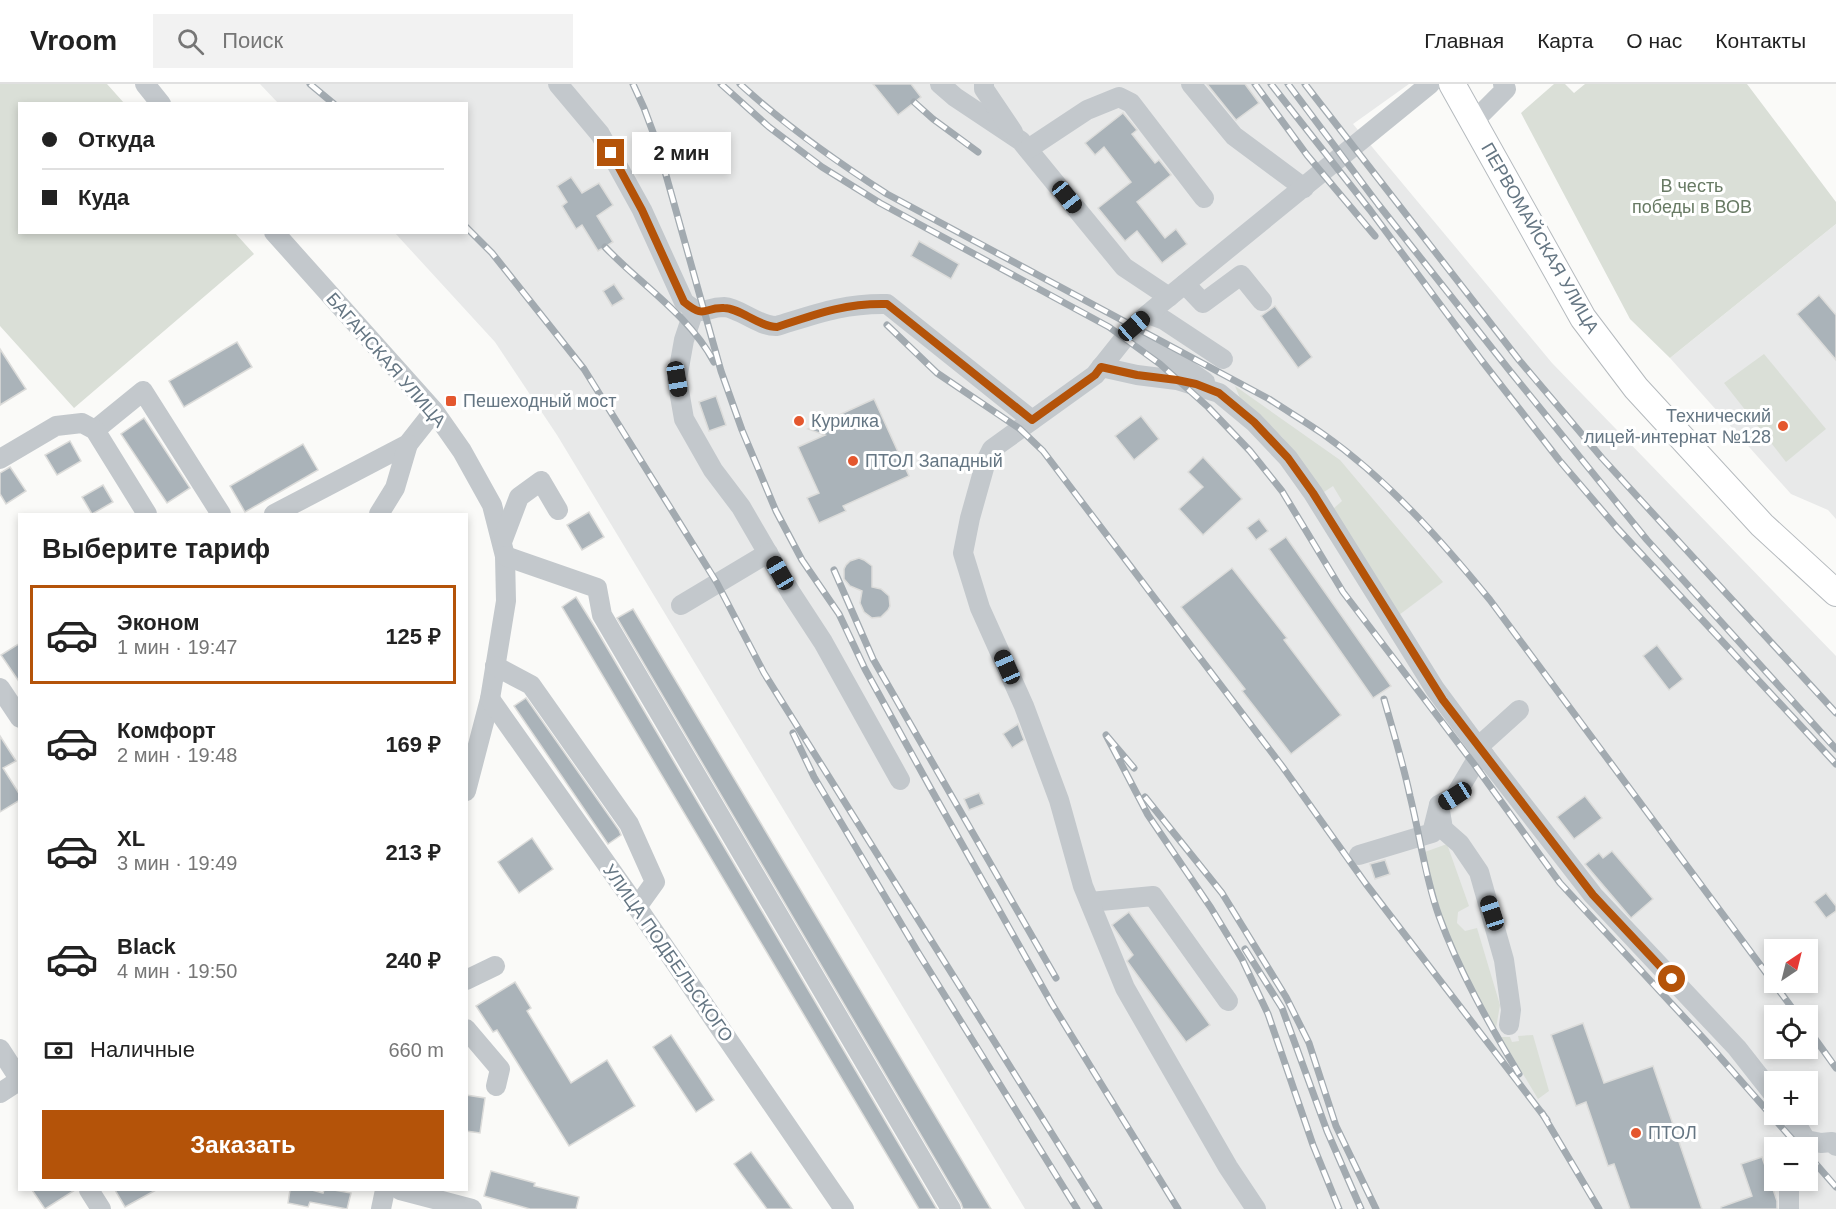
<!DOCTYPE html>
<html lang="ru">
<head>
<meta charset="utf-8">
<style>
  :root { --surface:#fff; --page:#f2f2f2; --text:#222; --muted:#767676; --line:#e0e0e0; --accent:#b45309 }
  body { margin:0; font-family:Arial,sans-serif; background:var(--page); color:var(--text); height:100vh; display:flex; flex-direction:column; font-size:22px; white-space:nowrap }
  * { box-sizing:border-box; margin:0 }
  p { font-size:20px; color:var(--muted) }
  .icon { flex:none; width:33px; height:33px; fill:none; stroke:currentColor; stroke-width:2; stroke-linecap:round; stroke-linejoin:round }
  .map { position:relative; flex:1; overflow:hidden }
  .sheet { position:absolute; left:18px; top:429px; width:450px; height:678px; display:flex; flex-direction:column; background:var(--surface); border-radius:0px; box-shadow:0 3px 9px #0003 }
  .sheet>* { flex:none }
  .guide { position:absolute; left:18px; top:18px; width:450px; height:132px; border-radius:0px; box-shadow:0 3px 9px #0003; display:grid; align-content:center; height:132px; padding:0 24px; background:var(--surface) }
  .needle { width:39px; rotate:35deg }
  .buttons { position:absolute; left:1764px; top:855px; display:grid; gap:12px }
  .buttons a { display:grid; place-items:center; width:54px; height:54px; border-radius:0px; background:var(--surface); box-shadow:0 3px 9px #0003; font-size:30px }
  .end { position:absolute; width:27px; height:27px; margin:-14px; border:8px solid #b45309; background:#fff; box-shadow:0 0 0 3px #fff }
  .from { border-radius:50% }
  .bubble { position:absolute; height:42px; border-radius:0px; background:var(--surface); box-shadow:0 3px 9px #0003; font-size:20px; font-weight:800; line-height:42px; text-align:center }
  .car { position:absolute; width:18px; height:36px; margin:-18px -9px; border-radius:8px; box-shadow:0 0 4px 2px #0007; background:linear-gradient(#222 24%,#8ab4d8 0 40%,#222 0 76%,#8ab4d8 0 86%,#222 0) }
  .guide b { display:flex; align-items:center; gap:21px; height:57px; font-size:22px }
  .guide b+b { border-top:2px solid var(--line) }
  .guide i { width:15px; height:15px; background:var(--text) }
  ul { padding:0; list-style:none }
  li { display:flex; align-items:center; gap:18px; height:99px; margin:0 12px 9px; padding:0 12px; border:3px solid transparent; border-radius:0px }
  li div { flex:1 }
  li b { display:block; font-size:22px }
  li em { font-style:normal; font-weight:800 }
  li.on { border-color:var(--accent) }
  li>.icon { width:54px; height:54px; stroke-width:1.5 }
  h2 { padding:0 24px; font-size:27px; line-height:72px }
  .pay { display:flex; align-items:center; gap:15px; height:66px; padding:0 24px; font-size:22px }
  .pay p { margin-inline-start:auto }
  .cta { display:flex; gap:12px; margin-top:auto; padding:12px 24px }
  .cta a { flex:1; height:69px; border-radius:0px; background:var(--accent); color:#fff; font-size:24px; font-weight:800; line-height:69px; text-align:center }
  header { display:flex; align-items:center; gap:36px; box-sizing:border-box; height:84px; padding:0 30px; background:var(--surface); border-bottom:2px solid var(--line) }
  header strong { font-size:28px }
  nav { display:flex; gap:33px; margin-inline-start:auto; font-size:21px }
  .search { width:420px; height:54px; background:var(--page); display:flex; align-items:center; gap:15px; box-sizing:border-box; padding:0 21px; border-radius:0px; color:var(--muted); font-size:22px }
  .map>svg:first-child { display:block }
  .built { fill:#e8e9e9; fill-rule:evenodd }
  .green { fill:#dadfd7 }
  .building { fill:#aab3b9; stroke:#dcdcda; stroke-width:1.5 }
  .lines { fill:none; stroke-linecap:round; stroke-linejoin:round }
  .major-casing { stroke:#b5babe; stroke-width:28 }
  .minor { stroke:#c3c8cc; stroke-width:20 }
  .major { stroke:#fff; stroke-width:26 }
  .rail-casing { stroke:#a2aab0; stroke-width:7 }
  .rail { stroke:#fff; stroke-width:4.5; stroke-dasharray:14; stroke-linecap:butt }
  .route { stroke:#b45309; stroke-width:8 }
  .poi-dot { fill:#e4572e; stroke:#fff; stroke-width:2 }
  .labels { text-anchor:middle; dominant-baseline:central; stroke-width:6; stroke-linejoin:round; paint-order:stroke }
  .park-label { font-size:18px; fill:#687a64; stroke:#fff }
  .street-label { font-size:18px; fill:#657683; stroke:#fff }
  .poi-label { font-size:18px; fill:#657683; stroke:#fff; text-anchor:start }
</style>
</head>
<body>
<header>
<strong>Vroom</strong>
<div class="search"><svg class="icon" aria-label="search" viewBox="0 0 24 24"><circle cx="10" cy="10" r="6"/><path d="M15 15l6 6"/></svg>Поиск</div>
<nav><a>Главная</a><a>Карта</a><a>О нас</a><a>Контакты</a></nav>
</header>
<div class="map">
<svg width="1836" height="1125" viewBox="0 0 1836 1125">
  <rect width="100%" height="100%" fill="#fafaf8"/>
  <g class="built">
    <path d="M260,0H1409L1353,40L1552,279L1836,572V1125H1025L557,351L495,258L395,149L466,148V20L278,19ZM1774,866H1808V898H1774ZM1774,932H1808V964H1774ZM1774,998H1808V1030H1774ZM1774,1064H1808V1096H1774Z"/>
    <path d="M1836,140V435L1828,426L1791,410L1670,274Z"/>
  </g>
  <g class="green">
    <path d="M0,0H107L124,19L20,20V148L235,149L254,170L74,324L0,242Z"/>
    <path d="M1554,0H1565L1574,9L1585,0H1747L1836,118V140L1670,274L1630,235L1521,29Z"/>
    <path d="M1764,270L1826,345L1786,378L1724,299Z"/>
    <path d="M1235,302L1340,376L1443,498L1395,534L1333,425L1342,417L1333,402L1324,408L1282,353L1242,319Z"/>
    <path d="M1447,760L1469,822L1458,828L1457,839L1465,847L1477,844L1500,921L1496,944L1465,890L1447,852L1423,779L1422,769Z"/>
    <path d="M1533,951L1549,1007L1538,1015L1501,953H1510L1512,958L1519,957L1518,952Z"/>
  </g>
  <g class="building">
    <path d="M873,0H911L921,13L898,31Z"/>
    <path d="M1207,0H1245L1259,19L1236,36Z"/>
    <path d="M1123,29L1137,46L1132,50L1155,79L1159,76L1171,91L1137,118L1165,154L1176,145L1187,160L1162,179L1137,147L1125,157L1098,124L1131,98L1104,63L1095,71L1085,59Z"/>
    <path d="M571,93L582,109L599,99L613,121L597,132L613,158L598,167L582,141L576,145L562,122L567,118L557,102Z"/>
    <path d="M919,157L959,180L951,195L911,172Z"/>
    <path d="M614,200L624,215L612,222L603,207Z"/>
    <path d="M1819,211L1836,231V276L1797,230Z"/>
    <path d="M1275,222L1312,273L1298,284L1261,232Z"/>
    <path d="M237,258L252,283L184,323L169,297Z"/>
    <path d="M0,265L26,305L0,321Z"/>
    <path d="M716,312L726,341L709,347L699,318Z"/>
    <path d="M874,315L909,392L843,422L846,427L819,439L807,414L819,409L798,363L825,351L808,345Z"/>
    <path d="M1141,332L1159,355L1134,376L1115,352Z"/>
    <path d="M144,334L190,404L167,419L121,350Z"/>
    <path d="M70,357L81,377L57,391L45,371Z"/>
    <path d="M303,360L318,386L245,428L230,402Z"/>
    <path d="M1203,373L1242,415L1203,451L1179,425L1203,403L1188,388Z"/>
    <path d="M10,383L26,407L6,420L0,410V389Z"/>
    <path d="M103,401L113,418L92,430L82,413Z"/>
    <path d="M589,428L604,453L582,466L567,441Z"/>
    <path d="M1259,435L1268,447L1256,456L1247,444Z"/>
    <path d="M1286,453L1391,602L1373,614L1269,465Z"/>
    <path d="M859,474L864,476L872,482V503L881,505L889,512L890,522L888,526L881,533L872,534L864,528L860,519L862,507L850,502L844,495V485L846,481L850,477Z"/>
    <path d="M1232,484L1287,554L1284,556L1341,631L1291,670L1242,607L1245,605L1181,523Z"/>
    <path d="M576,513L596,545L937,1125H919L562,523Z"/>
    <path d="M633,525L991,1125H963L961,1119L617,534Z"/>
    <path d="M20,559V599L1,571Z"/>
    <path d="M1657,561L1683,595L1669,606L1643,572Z"/>
    <path d="M526,614L619,746L621,751L608,760L514,622Z"/>
    <path d="M1018,640L1024,656L1012,664L1003,650Z"/>
    <path d="M0,652L16,677L3,684L20,711V716L0,728Z"/>
    <path d="M979,709L984,720L969,726L964,715Z"/>
    <path d="M1585,712L1602,734L1574,755L1557,733Z"/>
    <path d="M532,754L553,785L519,809L498,778Z"/>
    <path d="M1612,767L1653,815L1631,834L1585,780L1599,769L1603,774Z"/>
    <path d="M1385,776L1390,790L1375,795L1370,780Z"/>
    <path d="M1826,809L1836,822V827L1826,834L1814,818Z"/>
    <path d="M1129,828L1210,941L1186,958L1127,877L1133,871L1112,841Z"/>
    <path d="M515,898L531,924L527,927L571,999L607,976L635,1022L569,1062L497,946L493,948L476,922Z"/>
    <path d="M1583,939L1604,999L1653,982L1702,1125H1630L1614,1080L1608,1082L1586,1018L1576,1022L1551,951Z"/>
    <path d="M671,951L714,1016L696,1028L653,963Z"/>
    <path d="M466,1011L485,1014L480,1049L466,1047Z"/>
    <path d="M751,1068L792,1125H767L734,1080Z"/>
    <path d="M1762,1073L1777,1117V1125H1721V1123L1752,1112L1741,1080Z"/>
    <path d="M491,1087L535,1099L534,1102L579,1113L576,1125H530L484,1112Z"/>
    <path d="M32,1106H75L45,1125Z"/>
    <path d="M115,1106H156L125,1123Z"/>
    <path d="M290,1106H312L323,1109L324,1106H334L351,1109L347,1125L310,1118L308,1123L288,1119Z"/>
  </g>
  <g class="lines">
    <defs>
      <path id="major" d="M1452,0L1583,234L1636,304L1762,441L1836,509"/>
    </defs>
    <use href="#major" class="major-casing"/>
    <g class="minor">
      <path d="M145,0L161,20"/>
      <path d="M558,0L600,50L642,126L684,218C705,235 703,223 724,223C740,224 759,243 777,242C816,230 845,219 887,220L1032,336"/>
      <path d="M940,0L955,13L1021,57L1124,183L1169,213"/>
      <path d="M984,0V5L1013,48"/>
      <path d="M1191,0L1234,52L1304,104"/>
      <path d="M1473,38L1506,5L1503,0"/>
      <path d="M1028,65L1087,26L1119,13L1131,19L1204,114"/>
      <path d="M274,148L434,327L462,367L492,421L505,472L506,517L490,615L466,707"/>
      <path d="M1185,200L1203,219L1241,191L1262,217"/>
      <path d="M694,226L684,256L677,295L684,335L713,386L741,423L791,509L823,558L900,696"/>
      <path d="M1148,230L1164,236L1223,275"/>
      <path d="M1131,247L1205,298"/>
      <path d="M1101,283L1137,291L1177,296L1219,309L1254,338L1288,374L1313,409L1435,605L1478,663L1593,811L1737,964L1774,1011"/>
      <path d="M95,346L143,307L221,430"/>
      <path d="M0,375L56,342L82,339L95,346L147,430"/>
      <path d="M274,430L408,360L434,327"/>
      <path d="M379,430L395,404L408,360"/>
      <path d="M502,458L519,413L541,397L558,426"/>
      <path d="M505,472L597,504L602,531L951,1125"/>
      <path d="M681,521L768,469"/>
      <path d="M495,582L531,601L629,740L655,798L637,823"/>
      <path d="M0,604L20,634"/>
      <path d="M490,615L637,823L844,1125"/>
      <path d="M1478,663L1519,626"/>
      <path d="M1439,721L1443,745L1460,760L1479,788L1504,876L1511,926L1509,941"/>
      <path d="M1359,771L1432,749L1439,721L1455,712L1474,680L1485,672"/>
      <path d="M1090,818L1153,812L1228,917"/>
      <path d="M466,896L495,882"/>
      <path d="M466,945L500,985L496,1002"/>
      <path d="M0,965L20,996"/>
      <path d="M0,1009L20,996"/>
      <path d="M1790,1030L1806,1056L1821,1059L1832,1058L1836,1062"/>
      <path d="M89,1106L101,1125"/>
      <path d="M400,1106L472,1125"/>
      <path d="M381,1125L385,1106"/>
      <path d="M1256,1125L1228,1083L1125,904L1083,802L1059,716L1024,622L980,524L963,469L970,434L986,377L992,365L1095,291L1134,242L1154,225L1430,0"/>
      <path d="M1789,1125V1096"/>
    </g>
    <use href="#major" class="major"/>
    <defs>
      <g id="rail">
        <path d="M310,0L334,20"/>
        <path d="M633,0L644,24L657,59L721,287L742,346L776,427L802,476L839,530L865,585L931,705L1052,920L1178,1125"/>
        <path d="M721,0L769,43L822,83L880,119L1109,243L1160,280L1208,323L1250,367L1282,407L1343,508L1474,680L1560,799L1705,956L1800,1064"/>
        <path d="M740,0C786,42 834,76 887,110L1269,315C1287,327 1306,338 1323,350C1387,395 1441,456 1490,516L1798,932"/>
        <path d="M1255,0L1307,71L1375,152"/>
        <path d="M1271,0L1370,126L1482,277L1559,376L1618,445L1836,680"/>
        <path d="M1288,0L1378,120L1510,287L1647,456L1836,665"/>
        <path d="M1305,0L1519,276L1602,374L1836,629"/>
        <path d="M914,18L933,35L978,68"/>
        <path d="M466,143L492,169L584,285L717,499L764,589L1099,1125"/>
        <path d="M605,163C641,201 689,231 714,278"/>
        <path d="M887,241L937,289L1020,345L1043,367L1282,682L1366,800L1547,1036"/>
        <path d="M834,486L873,575L1056,894"/>
        <path d="M1384,615C1393,647 1403,679 1410,712C1420,752 1425,793 1439,832C1459,887 1489,940 1519,990"/>
        <path d="M793,649L814,693L919,870L1077,1125"/>
        <path d="M1134,684L1106,651L1148,731L1211,824L1242,875L1268,930L1313,1061L1339,1125"/>
        <path d="M1145,713L1222,809L1286,913L1309,959L1336,1042L1376,1125"/>
        <path d="M1245,865L1282,924L1327,1047L1361,1125"/>
        <path d="M1808,945L1836,984"/>
        <path d="M1542,1029L1599,1125"/>
        <path d="M1808,1071L1836,1103"/>
      </g>
    </defs>
    <use href="#rail" class="rail-casing"/>
    <use href="#rail" class="rail"/>
  </g>
  <g class="lines">
    <path class="route" d="M611,69L642,126L684,218C706,236 703,223 724,224C740,224 759,243 777,243C816,230 845,219 887,220L1032,336L1095,291L1101,283L1137,291L1177,296L1196,300L1219,309L1254,338L1288,374L1313,409L1443,616L1593,811L1672,895"/>
  </g>
  <g class="poi-dot">
    <rect x="445" y="311" width="12" height="12" rx="3"/>
    <circle cx="799" cy="337" r="6"/>
    <circle cx="1783" cy="342" r="6"/>
    <circle cx="853" cy="377" r="6"/>
    <circle cx="1636" cy="1049" r="6"/>
  </g>
  <g class="labels">
    <g class="park-label">
      <text x="1692" y="102">В честь<tspan x="1692" dy="21">победы в ВОВ</tspan></text>
    </g>
    <g class="street-label">
      <text transform="translate(1540 154) rotate(60)">ПЕРВОМАЙСКАЯ УЛИЦА</text>
      <text transform="translate(386 276) rotate(49)">БАГАНСКАЯ УЛИЦА</text>
      <text transform="translate(668 869) rotate(55)">УЛИЦА ПОДБЕЛЬСКОГО</text>
    </g>
    <g class="poi-label">
      <text x="463" y="317">Пешеходный мост</text>
      <text x="1771" y="332" text-anchor="end">Технический<tspan x="1771" dy="21">лицей-интернат №128</tspan></text>
      <text x="811" y="337">Курилка</text>
      <text x="865" y="377">ПТОЛ Западный</text>
      <text x="1648" y="1049">ПТОЛ</text>
    </g>
  </g>
</svg>
<div class="buttons">
<a><svg class="needle" viewBox="-14 -14 28 28"><path d="M0-13l5 13h-10z" fill="#e53935"/><path d="M0 13l5-13h-10z" fill="#767676"/></svg></a>
<a><svg class="icon" aria-label="locate" viewBox="0 0 24 24"><circle cx="12" cy="12" r="6"/><path d="M12 2v4M12 18v4M2 12h4M18 12h4"/></svg></a>
<a>+</a>
<a>−</a>
</div>
<i class="end from" style="left:1672px;top:895px"></i>
<i class="end" style="left:611px;top:69px"></i>
<div class="bubble" style="left:632px;top:48px;width:99px">2 мин</div>
<i class="car" style="left:1067px;top:113px;rotate:141deg"></i>
<i class="car" style="left:1134px;top:242px;rotate:49deg"></i>
<i class="car" style="left:677px;top:295px;rotate:171deg"></i>
<i class="car" style="left:780px;top:489px;rotate:330deg"></i>
<i class="car" style="left:1007px;top:583px;rotate:336deg"></i>
<i class="car" style="left:1455px;top:712px;rotate:238deg"></i>
<i class="car" style="left:1492px;top:829px;rotate:342deg"></i>
<div class="guide">
<b><i class="from"></i>Откуда</b>
<b><i></i>Куда</b>
</div>
<section class="sheet">
<h2>Выберите тариф</h2>
<ul>
<li class="on"><svg class="icon" aria-label="car" viewBox="0 0 24 24"><path d="M5 17H2v-5l4-1 3-4h7l3 4 3 1v5h-3M9 17h6M6 11h13"/><circle cx="7" cy="17" r="2"/><circle cx="17" cy="17" r="2"/></svg><div><b>Эконом</b><p>1 мин · 19:47</p></div><em>125 ₽</em></li>
<li><svg class="icon" aria-label="car" viewBox="0 0 24 24"><path d="M5 17H2v-5l4-1 3-4h7l3 4 3 1v5h-3M9 17h6M6 11h13"/><circle cx="7" cy="17" r="2"/><circle cx="17" cy="17" r="2"/></svg><div><b>Комфорт</b><p>2 мин · 19:48</p></div><em>169 ₽</em></li>
<li><svg class="icon" aria-label="car" viewBox="0 0 24 24"><path d="M5 17H2v-5l4-1 3-4h7l3 4 3 1v5h-3M9 17h6M6 11h13"/><circle cx="7" cy="17" r="2"/><circle cx="17" cy="17" r="2"/></svg><div><b>XL</b><p>3 мин · 19:49</p></div><em>213 ₽</em></li>
<li><svg class="icon" aria-label="car" viewBox="0 0 24 24"><path d="M5 17H2v-5l4-1 3-4h7l3 4 3 1v5h-3M9 17h6M6 11h13"/><circle cx="7" cy="17" r="2"/><circle cx="17" cy="17" r="2"/></svg><div><b>Black</b><p>4 мин · 19:50</p></div><em>240 ₽</em></li>
</ul>
<div class="pay"><svg class="icon" aria-label="cash" viewBox="0 0 24 24"><path d="M3 7h18v10H3z"/><circle cx="12" cy="12" r="2"/></svg>Наличные<p>660 m</p></div>
<div class="cta"><a>Заказать</a></div>
</section>
</div>
</body>
</html>
